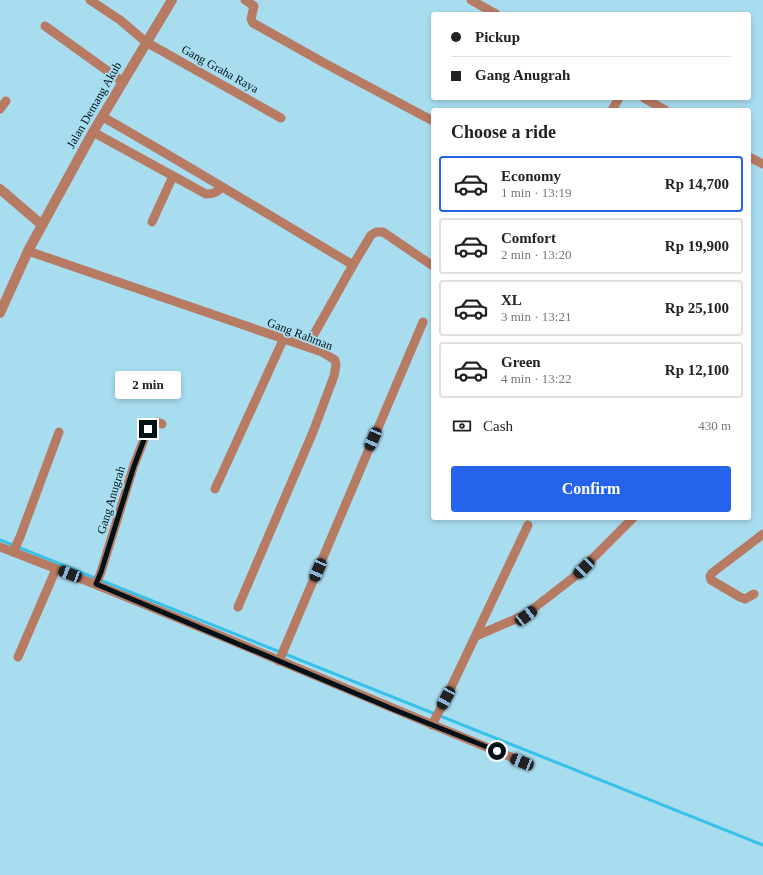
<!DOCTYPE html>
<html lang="en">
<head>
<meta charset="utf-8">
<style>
  :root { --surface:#fff; --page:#f2f2f2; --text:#222; --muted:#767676; --line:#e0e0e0; --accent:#2563eb }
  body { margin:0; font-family:Georgia,serif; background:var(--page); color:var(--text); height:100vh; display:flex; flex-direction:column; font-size:15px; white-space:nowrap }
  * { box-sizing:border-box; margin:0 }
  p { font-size:13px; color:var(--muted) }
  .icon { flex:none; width:22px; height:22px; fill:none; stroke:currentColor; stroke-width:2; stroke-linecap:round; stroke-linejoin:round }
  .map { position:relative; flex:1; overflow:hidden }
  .details { position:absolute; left:431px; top:108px; width:320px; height:412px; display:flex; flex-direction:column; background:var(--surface); border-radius:4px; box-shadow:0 2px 6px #0003 }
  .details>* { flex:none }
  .guide { position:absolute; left:431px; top:12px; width:320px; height:88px; border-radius:4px; box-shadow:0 2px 6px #0003; display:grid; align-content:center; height:88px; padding:0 20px; background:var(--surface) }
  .end { position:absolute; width:18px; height:18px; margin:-9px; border:5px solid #001118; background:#fff; box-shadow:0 0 0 2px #fff }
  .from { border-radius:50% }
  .bubble { position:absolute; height:28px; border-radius:4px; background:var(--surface); box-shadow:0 2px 6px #0003; font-size:13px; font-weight:700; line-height:28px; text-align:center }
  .car { position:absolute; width:12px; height:24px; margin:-12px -6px; border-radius:5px; box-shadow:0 0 3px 1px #0007; background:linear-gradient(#222 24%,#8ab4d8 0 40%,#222 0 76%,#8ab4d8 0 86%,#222 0) }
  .guide b { display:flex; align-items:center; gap:14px; height:38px; font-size:15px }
  .guide b+b { border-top:1px solid var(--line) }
  .guide i { width:10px; height:10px; background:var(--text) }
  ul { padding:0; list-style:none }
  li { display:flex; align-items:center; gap:12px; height:56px; margin:0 8px 6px; padding:0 12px; border:2px solid var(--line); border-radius:4px }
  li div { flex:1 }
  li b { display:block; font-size:15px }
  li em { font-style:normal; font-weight:700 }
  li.on { border-color:var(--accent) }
  li>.icon { width:36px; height:36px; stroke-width:1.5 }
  h2 { padding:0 20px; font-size:18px; line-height:48px }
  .pay { display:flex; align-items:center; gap:10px; height:44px; padding:0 20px; font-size:15px }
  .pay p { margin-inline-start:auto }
  .button { display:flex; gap:8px; margin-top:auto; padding:8px 20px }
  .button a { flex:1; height:46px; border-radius:4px; background:var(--accent); color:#fff; font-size:16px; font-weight:700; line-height:46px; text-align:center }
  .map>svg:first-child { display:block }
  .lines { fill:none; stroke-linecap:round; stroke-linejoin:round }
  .stream { stroke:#37c1ea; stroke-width:3 }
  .minor { stroke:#b77a62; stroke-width:9 }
  .tertiary { stroke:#b77a62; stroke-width:10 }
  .route { stroke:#001118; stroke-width:5 }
  .labels { text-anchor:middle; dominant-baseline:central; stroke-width:4; stroke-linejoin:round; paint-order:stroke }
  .street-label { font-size:12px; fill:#001118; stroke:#a8ddf0 }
</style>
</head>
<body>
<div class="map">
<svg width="763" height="875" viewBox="0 0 763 875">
  <rect width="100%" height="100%" fill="#a8ddf0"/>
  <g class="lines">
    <path class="stream" d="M0,540L763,845"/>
    <g class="minor">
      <path d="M90,0L120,20L146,42L281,118"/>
      <path d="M245,0L254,6L251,19L253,23L326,64L433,121"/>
      <path d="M471,0L496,14"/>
      <path d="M45,26L123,82"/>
      <path d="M644,98L665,110"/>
      <path d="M0,109L6,101"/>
      <path d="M612,110L619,98"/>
      <path d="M103,117C187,165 269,215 353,265"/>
      <path d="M93,132L206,194C214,194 217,192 222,187"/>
      <path d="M749,157L763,164"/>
      <path d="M152,222L173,176"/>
      <path d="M28,251L322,352L335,360L336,365L334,376L313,432L238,607"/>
      <path d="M313,336L353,265L371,235L376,232H383L433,266"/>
      <path d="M215,489L283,340"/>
      <path d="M0,547C176,614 348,691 523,762"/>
      <path d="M13,552L20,537L59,432"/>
      <path d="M96,584L101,572L134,465L148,429L153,423L157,422L162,424"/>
      <path d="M754,594L745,599L740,597L711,580L710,576L712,573L763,534"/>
      <path d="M476,636L525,615L574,577L633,518"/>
      <path d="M18,657L56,569"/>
      <path d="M279,661L423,322"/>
      <path d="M432,725L446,698L528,525"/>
    </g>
    <g class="tertiary">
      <path d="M0,189L42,225"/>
      <path d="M0,313L28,251L93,132L172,0"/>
    </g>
  </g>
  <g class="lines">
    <path class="route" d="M148,429L134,466L101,572L96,584L395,710L497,751"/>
  </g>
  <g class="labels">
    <g class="street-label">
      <text transform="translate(220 69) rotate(29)">Gang Graha Raya</text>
      <text transform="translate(94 105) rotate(-60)">Jalan Demang Akub</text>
      <text transform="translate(300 334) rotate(21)">Gang Rahman</text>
      <text transform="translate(111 500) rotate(-73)">Gang Anugrah</text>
    </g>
  </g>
</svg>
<i class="end from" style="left:497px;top:751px"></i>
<i class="end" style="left:148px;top:429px"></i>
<div class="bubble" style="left:115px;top:371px;width:66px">2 min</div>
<i class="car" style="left:373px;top:439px;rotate:203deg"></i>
<i class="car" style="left:584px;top:568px;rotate:225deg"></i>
<i class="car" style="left:318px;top:570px;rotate:203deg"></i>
<i class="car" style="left:70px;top:574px;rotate:291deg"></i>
<i class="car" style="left:526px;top:616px;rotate:52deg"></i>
<i class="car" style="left:446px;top:698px;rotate:208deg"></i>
<i class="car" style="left:522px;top:762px;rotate:292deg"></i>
<div class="guide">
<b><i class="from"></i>Pickup</b>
<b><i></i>Gang Anugrah</b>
</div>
<section class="details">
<h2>Choose a ride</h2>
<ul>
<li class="on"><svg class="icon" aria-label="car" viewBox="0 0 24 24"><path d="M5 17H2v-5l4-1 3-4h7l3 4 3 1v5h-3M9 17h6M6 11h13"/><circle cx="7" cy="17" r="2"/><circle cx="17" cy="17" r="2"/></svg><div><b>Economy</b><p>1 min · 13:19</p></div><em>Rp 14,700</em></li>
<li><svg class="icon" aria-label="car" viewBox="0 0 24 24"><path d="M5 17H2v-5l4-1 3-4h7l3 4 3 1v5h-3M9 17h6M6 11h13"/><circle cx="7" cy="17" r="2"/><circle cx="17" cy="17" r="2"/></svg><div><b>Comfort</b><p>2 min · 13:20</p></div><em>Rp 19,900</em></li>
<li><svg class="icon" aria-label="car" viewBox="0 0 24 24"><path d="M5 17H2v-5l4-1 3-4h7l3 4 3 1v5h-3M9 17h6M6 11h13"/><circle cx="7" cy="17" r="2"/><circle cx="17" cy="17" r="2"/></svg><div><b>XL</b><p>3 min · 13:21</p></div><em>Rp 25,100</em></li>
<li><svg class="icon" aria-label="car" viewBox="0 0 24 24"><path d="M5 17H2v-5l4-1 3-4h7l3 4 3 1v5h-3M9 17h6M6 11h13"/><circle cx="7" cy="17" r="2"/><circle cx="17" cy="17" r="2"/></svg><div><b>Green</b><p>4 min · 13:22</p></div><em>Rp 12,100</em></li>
</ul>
<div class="pay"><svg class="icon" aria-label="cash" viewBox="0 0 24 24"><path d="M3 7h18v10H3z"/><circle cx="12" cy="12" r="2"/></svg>Cash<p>430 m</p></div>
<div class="button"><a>Confirm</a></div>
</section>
</div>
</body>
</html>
